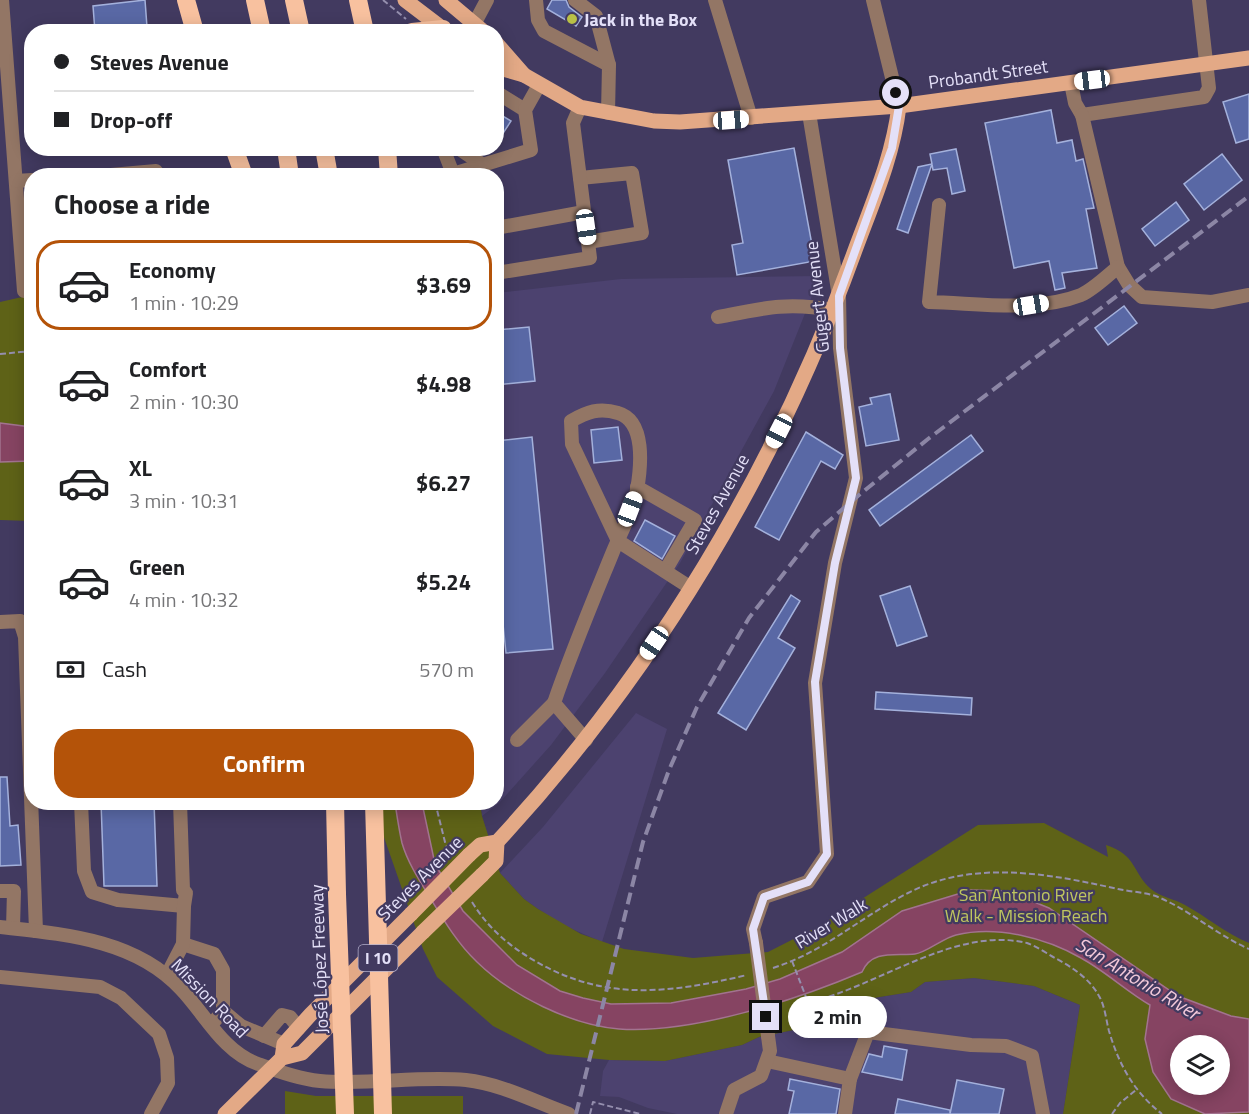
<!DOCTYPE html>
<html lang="en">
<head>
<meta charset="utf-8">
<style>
  :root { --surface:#fff; --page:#f2f2f2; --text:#202124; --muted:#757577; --line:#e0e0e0; --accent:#b45309 }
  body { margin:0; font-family:"Titillium Web",sans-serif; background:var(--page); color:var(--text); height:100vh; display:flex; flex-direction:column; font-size:22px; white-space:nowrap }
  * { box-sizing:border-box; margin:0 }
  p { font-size:20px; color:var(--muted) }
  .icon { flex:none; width:33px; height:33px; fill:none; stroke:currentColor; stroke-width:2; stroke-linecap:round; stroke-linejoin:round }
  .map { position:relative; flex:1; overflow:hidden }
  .drawer { position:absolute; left:24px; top:168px; width:480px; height:642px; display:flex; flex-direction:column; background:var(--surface); border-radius:24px; box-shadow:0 3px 15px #0003 }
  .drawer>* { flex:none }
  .guide { position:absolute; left:24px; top:24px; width:480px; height:132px; border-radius:24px; box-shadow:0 3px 15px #0003; display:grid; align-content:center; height:132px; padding:0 30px; background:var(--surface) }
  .controls { position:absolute; left:1170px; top:1035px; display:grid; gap:12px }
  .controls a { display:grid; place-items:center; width:60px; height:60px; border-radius:50%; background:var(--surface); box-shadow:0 3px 15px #0003; font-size:30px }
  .end { position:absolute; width:27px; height:27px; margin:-14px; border:8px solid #e4e0f8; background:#111; box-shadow:0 0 0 3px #111 }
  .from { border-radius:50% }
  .bubble { position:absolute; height:42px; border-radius:21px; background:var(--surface); box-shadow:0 3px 15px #0003; font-size:20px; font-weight:700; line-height:42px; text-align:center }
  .car { position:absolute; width:18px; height:36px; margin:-18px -9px; border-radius:8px; box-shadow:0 0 4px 2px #0007; background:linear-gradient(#fff 24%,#345 0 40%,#fff 0 76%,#345 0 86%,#fff 0) }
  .guide b { display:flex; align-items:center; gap:21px; height:57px; font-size:22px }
  .guide b+b { border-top:2px solid var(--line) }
  .guide i { width:15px; height:15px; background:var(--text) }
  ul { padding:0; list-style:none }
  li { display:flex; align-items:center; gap:18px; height:90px; margin:0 12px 9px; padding:0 18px; border:3px solid transparent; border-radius:24px }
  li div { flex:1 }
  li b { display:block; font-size:22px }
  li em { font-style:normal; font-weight:700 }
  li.on { border-color:var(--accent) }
  li>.icon { width:54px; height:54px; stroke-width:1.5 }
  h2 { padding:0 30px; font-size:27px; line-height:72px }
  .pay { display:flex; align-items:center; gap:15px; height:66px; padding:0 30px; font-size:22px }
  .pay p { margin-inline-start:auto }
  .button { display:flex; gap:12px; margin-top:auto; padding:12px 30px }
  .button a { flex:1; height:69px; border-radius:24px; background:var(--accent); color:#fff; font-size:24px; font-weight:700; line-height:69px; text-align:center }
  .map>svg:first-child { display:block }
  .built { fill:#4c426f }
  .green { fill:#5e6217; fill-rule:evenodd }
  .water { fill:#864462; stroke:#a2738f; stroke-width:1.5; fill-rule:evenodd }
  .building { fill:#5968a5; stroke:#a4b1dc; stroke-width:1.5 }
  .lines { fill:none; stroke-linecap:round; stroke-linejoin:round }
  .path { stroke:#958fae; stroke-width:2; stroke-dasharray:6 3; stroke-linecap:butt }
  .minor { stroke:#937665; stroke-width:14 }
  .major { stroke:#e3a986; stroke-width:15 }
  .highway { stroke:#f8c19f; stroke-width:18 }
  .rail { stroke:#8c86a5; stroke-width:4; stroke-dasharray:12 6; stroke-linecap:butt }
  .minor-bridge { stroke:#937665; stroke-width:14 }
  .major-bridge { stroke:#e3a986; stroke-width:15 }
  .highway-bridge { stroke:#f8c19f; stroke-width:18 }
  .route { stroke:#e4e0f8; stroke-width:8 }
  .poi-dot { fill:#b9c046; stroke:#423a60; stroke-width:2 }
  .labels { text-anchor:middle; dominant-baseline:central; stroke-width:4.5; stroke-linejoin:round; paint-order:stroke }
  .shield { fill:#423a60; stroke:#b3aeca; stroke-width:1.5 }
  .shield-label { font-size:16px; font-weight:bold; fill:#e4e0f8 }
  .poi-label { font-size:18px; font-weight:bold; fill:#e4e0f8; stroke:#423a60; text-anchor:start }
  .street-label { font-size:18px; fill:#e4e0f8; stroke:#423a60 }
  .park-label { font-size:18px; fill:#bfc65f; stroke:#423a60 }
  .water-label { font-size:20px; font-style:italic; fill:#f3c9da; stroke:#423a60 }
</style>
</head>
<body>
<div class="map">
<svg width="1249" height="1114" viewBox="0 0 1249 1114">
  <rect width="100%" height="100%" fill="#423a60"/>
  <g class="built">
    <path d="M820,276L774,391L680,563L605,673L551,745L499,803L482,816L480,803L496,802L497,293L621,279Z"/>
    <path d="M636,713L667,729L602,942L563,925L538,909L524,899L500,873L543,827Z"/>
    <path d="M974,978L1034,986L1080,1005L1063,1114H677L648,1108L619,1097L600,1096L603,1071L609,1060L665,1061L742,1045L759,1037L847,1019L861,1000L911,992L925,982Z"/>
  </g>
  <g class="green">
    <path d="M31,295V521L0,520V302Z"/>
    <path d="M372,803H480L482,816L500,873L524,899L538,909L581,934L624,949L693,958L768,952L821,925L978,825L1044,823L1108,857L1106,845C1138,856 1131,871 1151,889C1160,897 1175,899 1185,905C1207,917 1225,933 1249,943V1114H1063L1080,1005L1034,986L974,978L925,982L911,992L861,1000L847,1019L759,1037L742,1045L665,1061L609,1060L547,1054L493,1026L437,977L423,949ZM1180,1046H1220V1084H1180Z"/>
    <path d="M285,1091L316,1096H463V1114H285Z"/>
  </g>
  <g class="water">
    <path d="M0,423L31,427V461L0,462Z"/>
    <path d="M395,803H422L435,864L463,911L517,965L560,991L583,998L611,1004L671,1003L746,989L780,979L842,952L902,911L971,890L1007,891L1049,908L1178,996L1231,1016L1249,1019V1112L1205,1114L1171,1099L1153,1072L1145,1039L1150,1005C1126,991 1105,971 1081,958C1046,938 997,925 956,935C943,938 926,953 915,954C896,956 872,949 862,972C796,1000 692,1034 619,1029C571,1025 512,996 477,962C457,943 443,919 429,896C419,880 407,861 402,843C399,830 397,816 395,803ZM1180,1046H1220V1084H1180Z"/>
  </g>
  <g class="building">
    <path d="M145,0L147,27L95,32L93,6Z"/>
    <path d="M552,0H566L569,7L582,17L576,26L547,9Z"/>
    <path d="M1249,94V139L1236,143L1223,102Z"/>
    <path d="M1051,110L1057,143L1072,140L1076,161L1083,159L1094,208L1086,209L1097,268L1062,273L1065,288L1055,290L1049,261L1014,268L985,123Z"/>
    <path d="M496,112L511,121L496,144Z"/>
    <path d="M794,148L815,261L737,275L732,245L743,243L728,160Z"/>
    <path d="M956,149L965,191L952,194L947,168L933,170L932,164L908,233L897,229L918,167L932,164L930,154Z"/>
    <path d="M1222,154L1242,180L1204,210L1184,184Z"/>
    <path d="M1176,202L1189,220L1155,246L1142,229Z"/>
    <path d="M1124,306L1137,323L1108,345L1095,328Z"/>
    <path d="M529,327L535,381L496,385V330Z"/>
    <path d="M890,394L899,440L866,446L859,407L872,404L870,398Z"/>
    <path d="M618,427L622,460L594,463L591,430Z"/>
    <path d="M806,432L843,455L835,469L821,461L779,540L755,527Z"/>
    <path d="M971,435L983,451L880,526L869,510Z"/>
    <path d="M532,437L553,649L506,653L496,557V441Z"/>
    <path d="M645,520L675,536L662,559L634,541Z"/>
    <path d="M910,586L927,636L897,646L880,596Z"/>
    <path d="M791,595L800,601L778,638L795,648L746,730L718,713Z"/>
    <path d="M876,692L972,698L971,715L875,709Z"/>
    <path d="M0,777H7L10,826L18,825L21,865L0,866Z"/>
    <path d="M101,802H154L157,886H104Z"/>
    <path d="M884,1046L907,1050L902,1080L862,1072L869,1054L882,1057Z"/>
    <path d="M790,1079L840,1089L836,1114H789L794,1091L788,1090Z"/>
    <path d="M957,1080L1004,1089L999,1114H950Z"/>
    <path d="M898,1099L950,1110V1114H895Z"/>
  </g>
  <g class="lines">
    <g class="path">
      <path d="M383,0L406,19"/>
      <path d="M0,354L32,351"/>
      <path d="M435,802L449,858"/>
      <path d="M472,902C488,928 509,946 535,961C606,1002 670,993 747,975"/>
      <path d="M792,961L806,997L814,1001C881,984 957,926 1027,943C1036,946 1046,953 1055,958C1072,967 1090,979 1099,996C1105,1006 1106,1020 1109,1031C1119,1065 1134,1092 1162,1114"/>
      <path d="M773,968C826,951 860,917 908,893C974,859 1050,874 1118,889C1131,892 1146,892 1158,897C1191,911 1217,935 1249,949"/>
      <path d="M590,1114L593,1102L640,1114"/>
      <path d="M1112,1114L1120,1103L1136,1090"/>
    </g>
    <g class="minor">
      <path d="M2,0L24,291"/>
      <path d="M536,0L538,20L544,31L609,65L608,113"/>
      <path d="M575,0L596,16L609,65"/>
      <path d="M715,0L751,118"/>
      <path d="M873,0L899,106"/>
      <path d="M470,32L487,0"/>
      <path d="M1071,83L1075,103L1082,115L1204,97L1209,88L1199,0"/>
      <path d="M496,92L525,110"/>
      <path d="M1082,115L1118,267L1129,285L1142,297L1212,302L1249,295"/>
      <path d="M443,148L453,174L531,150L525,110L539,85"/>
      <path d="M458,148L483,165"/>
      <path d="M100,176L156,171"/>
      <path d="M580,178L632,173L642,233L588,242"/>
      <path d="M16,181L32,180"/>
      <path d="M939,205L929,302C977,303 1035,313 1081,295C1094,289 1107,276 1118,267"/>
      <path d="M496,228L584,212"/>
      <path d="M496,273L590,258L573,123L580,107"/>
      <path d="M718,317C764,308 786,302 834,310"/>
      <path d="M637,487L695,520L665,571"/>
      <path d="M0,622L20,621L25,637L36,931"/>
      <path d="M517,740L554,703"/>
      <path d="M586,740L554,703C571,653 592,603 612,554C620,534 633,511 637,490C641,467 646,421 618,413C599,407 587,412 571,421L572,444L618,541L691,588"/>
      <path d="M81,802L84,871L92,892L118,900L184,906"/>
      <path d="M0,891H14L13,928"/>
      <path d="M0,927C63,934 135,939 181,989C205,1014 223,1052 258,1064C278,1071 299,1079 320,1081C368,1085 417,1076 466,1080C502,1084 535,1102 569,1114"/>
      <path d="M756,943L753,929L764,897L808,882L827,854L815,683L835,563L856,478L840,348L839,296L809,113"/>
      <path d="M183,944L214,954L223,970V1011L211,1025"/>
      <path d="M167,975L183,944L184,906L186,893L183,890L180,802"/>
      <path d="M0,977L100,987L121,998L159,1034L167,1058L168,1083L151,1114"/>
      <path d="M223,1011L241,1026L284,1044"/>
      <path d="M264,1036L282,1015L290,1017L299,1028"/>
      <path d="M767,1061L850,1079L845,1114"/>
      <path d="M850,1079L868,1032L971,1045L1006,1046L1032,1056L1043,1114"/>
      <path d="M726,1114L734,1090L761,1076L770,1051L768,1036"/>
    </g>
    <g class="major">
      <path d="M405,0L447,32"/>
      <path d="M446,0L484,32"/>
      <path d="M496,43L524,75L580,107L654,121L680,122L899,106L1249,58"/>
      <path d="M496,67L524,75"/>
      <path d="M469,855L480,845L497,842C654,673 776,469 854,253C872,204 893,157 899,106"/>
      <path d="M482,875L496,861L497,842"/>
      <path d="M282,1058L284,1044L311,1014L411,914"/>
      <path d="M225,1114L282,1058L302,1053L423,932"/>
    </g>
    <g class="highway">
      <path d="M186,0L195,32"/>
      <path d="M255,0L262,32"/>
      <path d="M294,0L301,32"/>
      <path d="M358,0L365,32"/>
      <path d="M412,32L443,29"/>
      <path d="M234,148L244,176"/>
      <path d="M286,148L290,176"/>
      <path d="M324,148L329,176"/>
      <path d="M387,148L389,176"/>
      <path d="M335,802L337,894"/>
    </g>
    <path class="rail" d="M576,1114L643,842L669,770L697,707L749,618L816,532L859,495L928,439L1249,196"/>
    <path class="minor-bridge" d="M756,943L768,1036"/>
    <g class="major-bridge">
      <path d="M411,914L469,855"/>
      <path d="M423,932L482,875"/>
    </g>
    <g class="highway-bridge">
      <path d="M374,802L383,1114"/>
      <path d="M337,894L345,1114"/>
    </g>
  </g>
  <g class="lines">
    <path class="route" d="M766,1017L753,929L764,897L808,882L827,854L815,682L835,563L856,478L840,348L839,296L892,148L899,106L896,93"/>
  </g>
  <circle class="poi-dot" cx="572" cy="19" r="6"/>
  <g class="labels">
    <rect class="shield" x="358.5" y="945" width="39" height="26" rx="4.5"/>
    <g class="shield-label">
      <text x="378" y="958">I 10</text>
    </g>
    <g class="poi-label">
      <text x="584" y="19">Jack in the Box</text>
    </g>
    <g class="street-label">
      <text transform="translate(988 74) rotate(-8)">Probandt Street</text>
      <text transform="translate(817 297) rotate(-96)">Gugert Avenue</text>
      <text transform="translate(717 504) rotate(-61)">Steves Avenue</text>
      <text transform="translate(420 878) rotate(-45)">Steves Avenue</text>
      <text transform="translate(831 923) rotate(-31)">River Walk</text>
      <text transform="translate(319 959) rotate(-92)">José López Freeway</text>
      <text transform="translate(210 998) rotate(46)">Mission Road</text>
    </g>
    <g class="park-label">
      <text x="1026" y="894">San Antonio River<tspan x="1026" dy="21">Walk - Mission Reach</tspan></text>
    </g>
    <g class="water-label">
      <text transform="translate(1138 978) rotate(31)">San Antonio River</text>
    </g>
  </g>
</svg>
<div class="controls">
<a><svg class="icon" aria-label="layers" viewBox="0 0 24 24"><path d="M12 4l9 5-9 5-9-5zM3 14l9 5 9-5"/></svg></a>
</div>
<i class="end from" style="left:896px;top:93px"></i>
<i class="end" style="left:766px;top:1017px"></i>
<div class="bubble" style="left:788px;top:996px;width:99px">2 min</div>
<i class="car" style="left:1092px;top:80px;rotate:263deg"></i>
<i class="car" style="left:731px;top:120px;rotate:86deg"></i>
<i class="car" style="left:586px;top:227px;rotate:172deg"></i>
<i class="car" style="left:1031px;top:305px;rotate:81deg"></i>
<i class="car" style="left:779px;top:431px;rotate:207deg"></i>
<i class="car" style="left:630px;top:509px;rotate:21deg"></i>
<i class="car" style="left:654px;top:643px;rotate:214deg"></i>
<div class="guide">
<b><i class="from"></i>Steves Avenue</b>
<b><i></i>Drop-off</b>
</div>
<section class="drawer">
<h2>Choose a ride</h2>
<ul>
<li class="on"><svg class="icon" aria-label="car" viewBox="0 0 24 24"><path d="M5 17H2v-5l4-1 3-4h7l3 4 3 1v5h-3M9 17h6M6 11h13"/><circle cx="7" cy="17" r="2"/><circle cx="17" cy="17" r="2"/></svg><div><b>Economy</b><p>1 min · 10:29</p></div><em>$3.69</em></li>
<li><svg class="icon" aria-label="car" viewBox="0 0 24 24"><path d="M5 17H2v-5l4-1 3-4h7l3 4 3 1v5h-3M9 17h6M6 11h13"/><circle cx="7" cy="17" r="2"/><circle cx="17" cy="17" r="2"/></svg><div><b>Comfort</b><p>2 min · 10:30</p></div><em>$4.98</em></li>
<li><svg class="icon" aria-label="car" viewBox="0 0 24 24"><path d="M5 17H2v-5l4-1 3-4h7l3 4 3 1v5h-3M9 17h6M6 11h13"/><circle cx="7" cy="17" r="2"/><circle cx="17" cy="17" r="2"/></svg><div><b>XL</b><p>3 min · 10:31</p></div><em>$6.27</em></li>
<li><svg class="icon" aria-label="car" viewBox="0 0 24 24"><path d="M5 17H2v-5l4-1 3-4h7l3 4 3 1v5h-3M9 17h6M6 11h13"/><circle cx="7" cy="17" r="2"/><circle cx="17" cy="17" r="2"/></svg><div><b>Green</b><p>4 min · 10:32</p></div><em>$5.24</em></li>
</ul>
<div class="pay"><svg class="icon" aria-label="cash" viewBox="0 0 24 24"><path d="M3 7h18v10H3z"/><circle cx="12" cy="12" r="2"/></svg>Cash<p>570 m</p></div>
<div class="button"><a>Confirm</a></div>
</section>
</div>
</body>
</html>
